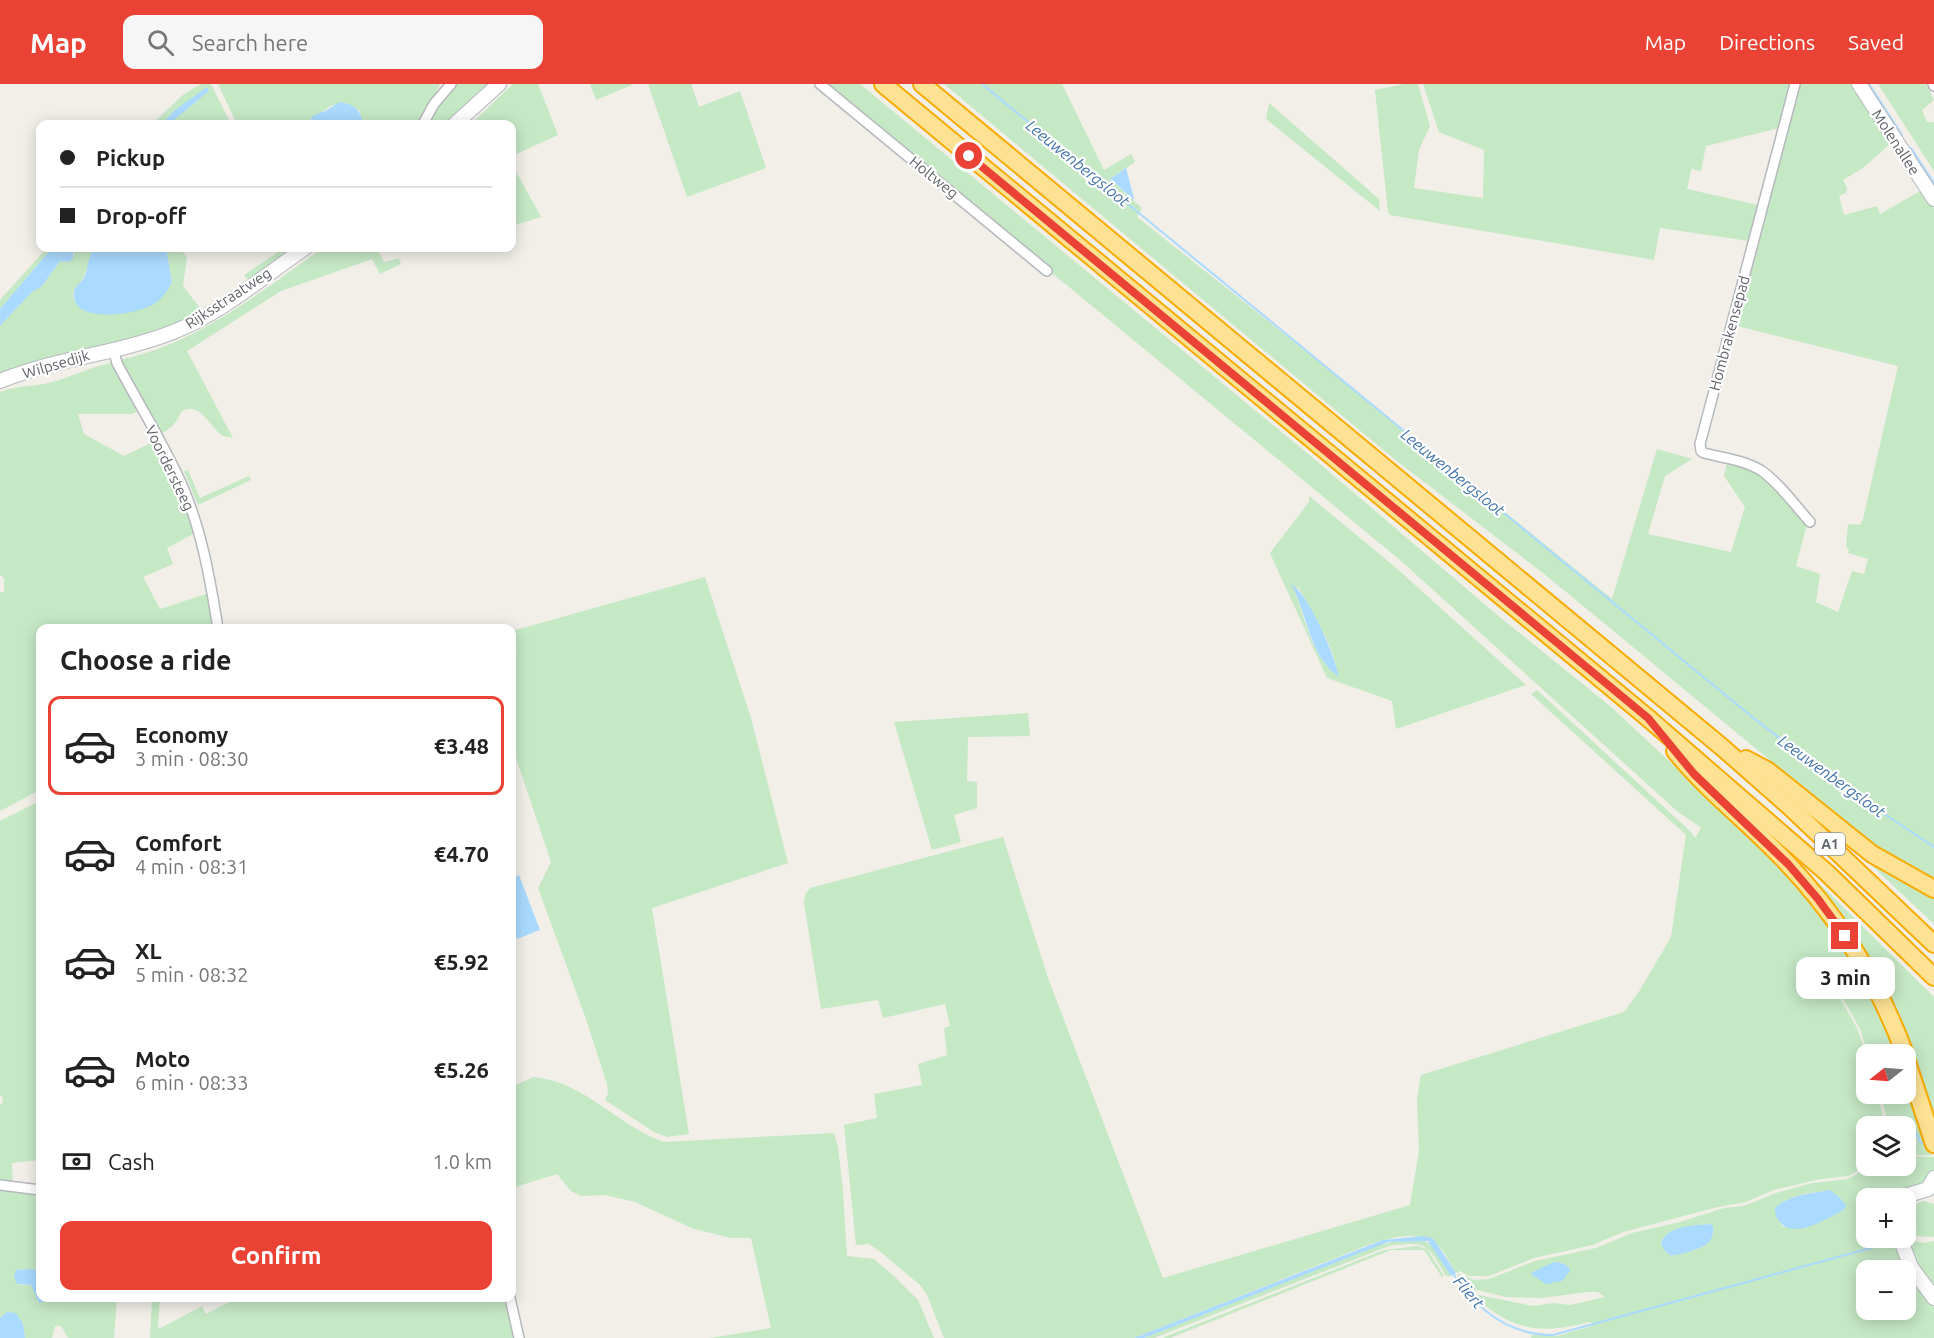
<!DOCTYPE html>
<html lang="en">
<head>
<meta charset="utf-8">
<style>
  :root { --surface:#fff; --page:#f6f6f6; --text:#222; --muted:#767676; --line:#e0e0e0; --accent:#ea4335 }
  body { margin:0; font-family:Ubuntu,sans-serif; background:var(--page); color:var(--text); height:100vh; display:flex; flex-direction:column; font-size:22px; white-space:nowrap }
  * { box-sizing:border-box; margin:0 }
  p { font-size:20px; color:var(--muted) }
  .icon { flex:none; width:33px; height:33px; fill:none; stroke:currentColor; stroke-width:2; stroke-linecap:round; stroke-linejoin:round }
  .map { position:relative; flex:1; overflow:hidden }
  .panel { position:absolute; left:36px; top:540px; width:480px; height:678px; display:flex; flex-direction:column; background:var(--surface); border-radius:12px; box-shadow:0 3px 15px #0003 }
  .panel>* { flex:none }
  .top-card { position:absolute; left:36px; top:36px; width:480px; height:132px; border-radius:12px; box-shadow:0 3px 15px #0003; display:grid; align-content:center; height:132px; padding:0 24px; background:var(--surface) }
  .needle { width:39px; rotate:253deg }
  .buttons { position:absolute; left:1856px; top:960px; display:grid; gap:12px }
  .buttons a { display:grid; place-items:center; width:60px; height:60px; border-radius:12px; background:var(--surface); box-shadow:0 3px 15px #0003; font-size:30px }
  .end { position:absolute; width:27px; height:27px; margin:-14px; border:8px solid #ea4335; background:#fff; box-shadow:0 0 0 3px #fff }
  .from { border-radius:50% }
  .bubble { position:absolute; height:42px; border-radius:12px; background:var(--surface); box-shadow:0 3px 15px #0003; font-size:20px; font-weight:600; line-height:42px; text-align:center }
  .top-card b { display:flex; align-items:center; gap:21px; height:57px; font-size:22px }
  .top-card b+b { border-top:2px solid var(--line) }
  .top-card i { width:15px; height:15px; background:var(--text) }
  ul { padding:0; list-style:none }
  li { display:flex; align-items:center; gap:18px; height:99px; margin:0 12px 9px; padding:0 12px; border:3px solid transparent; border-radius:12px }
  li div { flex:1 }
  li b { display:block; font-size:22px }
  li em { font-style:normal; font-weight:600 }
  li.active { border-color:var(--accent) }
  li>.icon { width:54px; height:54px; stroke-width:1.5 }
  h2 { padding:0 24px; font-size:27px; line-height:72px }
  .pay { display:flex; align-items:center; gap:15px; height:66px; padding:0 24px; font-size:22px }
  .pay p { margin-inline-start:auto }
  .action { display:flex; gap:12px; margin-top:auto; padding:12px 24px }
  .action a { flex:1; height:69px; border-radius:12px; background:var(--accent); color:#fff; font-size:24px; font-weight:600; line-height:69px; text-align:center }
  header { display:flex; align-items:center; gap:36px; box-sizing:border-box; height:84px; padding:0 30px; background:var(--accent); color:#fff }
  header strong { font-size:28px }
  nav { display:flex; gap:33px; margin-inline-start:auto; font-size:21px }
  .search { width:420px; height:54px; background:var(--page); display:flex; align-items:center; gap:15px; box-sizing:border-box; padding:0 21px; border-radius:12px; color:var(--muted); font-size:22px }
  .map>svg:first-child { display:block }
  .green { fill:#c5e8c5; fill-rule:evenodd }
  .water { fill:#aadaff }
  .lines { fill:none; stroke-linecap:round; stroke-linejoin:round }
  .stream { stroke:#aadaff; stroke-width:2 }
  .street-casing { stroke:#b5b8bc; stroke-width:12 }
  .secondary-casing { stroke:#b6babf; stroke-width:16 }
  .highway-casing { stroke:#f9ab00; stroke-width:20 }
  .street { stroke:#fff; stroke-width:9 }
  .secondary { stroke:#fff; stroke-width:14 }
  .highway { stroke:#fde293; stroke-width:16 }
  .route { stroke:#ea4335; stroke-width:8 }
  .labels { text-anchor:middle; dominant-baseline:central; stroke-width:4.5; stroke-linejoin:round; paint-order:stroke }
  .shield { fill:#fff; stroke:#8f9295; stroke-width:1.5 }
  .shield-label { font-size:14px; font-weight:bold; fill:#5f6368 }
  .street-label { font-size:15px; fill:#5f6368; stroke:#fff }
  .water-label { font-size:16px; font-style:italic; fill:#4174aa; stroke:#fff }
</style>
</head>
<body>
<header>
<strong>Map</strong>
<div class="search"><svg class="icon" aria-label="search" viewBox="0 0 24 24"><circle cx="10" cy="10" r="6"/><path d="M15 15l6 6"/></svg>Search here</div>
<nav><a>Map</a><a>Directions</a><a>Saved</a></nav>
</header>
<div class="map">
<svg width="1934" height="1254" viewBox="0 0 1934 1254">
  <rect width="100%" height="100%" fill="#f1efe8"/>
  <g class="green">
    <path d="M201,0H210L212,2L231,40H169L177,33L175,26L162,40H152L184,10Z"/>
    <path d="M218,0H440L421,40H363L359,26L333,21L310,35L309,40H237Z"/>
    <path d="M455,0H493L449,40H426L429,34Z"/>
    <path d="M513,0H538L558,51L512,72V40H471Z"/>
    <path d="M590,0H634L596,16Z"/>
    <path d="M648,0H691L699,23L740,7L766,84L687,113Z"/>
    <path d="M823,0H860L1319,379L1496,530L1610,622L1765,766L1799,802L1840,855L1872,911L1897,970H1868L1860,945L1834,899L1832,900L1857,944L1866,970V1010H1877L1886,1042H1866V1081L1849,1092L1821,1095L1774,1106L1746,1118L1718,1123L1623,1148L1593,1161L1534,1174L1489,1192H1469L1460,1187L1456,1189C1450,1180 1445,1167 1437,1161C1419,1145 1388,1154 1368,1161L1134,1254H944L927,1211L920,1201L878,1166L869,1160L856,1161L844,1041L877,1034L874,1010L922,1001L918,980L947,971L944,944L950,942L945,920L883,934L878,916L821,925L804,819L805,811L810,804L1003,753L1048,894L1163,1194L1410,1121L1419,1067L1417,1015L1421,991L1624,928L1640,906L1671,853L1686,751L1531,610L1537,606L1691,748L1695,754L1701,744C1693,737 1686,734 1678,728L1400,476Z"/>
    <path d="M944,0H1062L1104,86L1131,70L1135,78L1110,95L1142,124L1137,133L1366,315L1612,515L1657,365L1692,375L1665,392L1648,450L1731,468L1745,423L1724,392L1727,378L1757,388L1769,398L1807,440L1796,482L1820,490L1816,518L1838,528L1852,487L1864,490L1868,475L1848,469L1849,465L1846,463L1848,440L1860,441L1863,435L1898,282L1733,241L1799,0H1852L1891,59L1863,84L1843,96L1847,104L1846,109L1839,112L1844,131L1877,122L1880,130L1922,106L1934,124V798L1885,769L1857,748L1548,493L1393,374Z"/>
    <path d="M1404,0H1418L1430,42L1419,66L1414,104L1483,114L1484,66L1439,48L1423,0H1790L1779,44L1706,62L1701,87L1692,85V82L1687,105L1758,121L1749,157L1660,144L1654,176L1390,131L1388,128L1375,6Z"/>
    <path d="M1878,0H1926L1934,16L1922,26L1927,38H1934V87Z"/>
    <path d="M1269,19L1379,115L1380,127L1266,35Z"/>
    <path d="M512,80L541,133L512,142Z"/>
    <path d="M47,164H52L0,225V216Z"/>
    <path d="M73,164H95C88,173 89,180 85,190C84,195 80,198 77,202C66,216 81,226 93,229L165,210L172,199L166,164H180L187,173L183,202L203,228L171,244L0,292V242L32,208L42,202L60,177L67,178L74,171Z"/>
    <path d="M284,164H291L289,168L249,197L244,191Z"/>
    <path d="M323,164H380L377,165L384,178L399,174L401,180L380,190L372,175L281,207L187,267L233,354C232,354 223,352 223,352C210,344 200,315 181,328C177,339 170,345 159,351L119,276C197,260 260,208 323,164Z"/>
    <path d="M111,279L137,328L131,330H78L84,350L124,372L153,358L184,411L197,448L167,464L173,480L143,493L160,525L209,509L214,544H40V706L0,727V508H4V494L0,491V308C17,301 34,303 52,298C72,293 90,283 111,279Z"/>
    <path d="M188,386L200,414L249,392L251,396L198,421L184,387Z"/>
    <path d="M1309,412L1394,482L1526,601L1396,645L1392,617L1327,594L1270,469L1309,418ZM1298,503C1313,531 1334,560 1338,592C1312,574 1305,535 1295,507Z"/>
    <path d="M705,493L751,634L788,779L652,824L689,1050L667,1053L654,1048L605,1016L608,1010L607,1000L585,932L538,804L551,778L512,662V547Z"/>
    <path d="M1028,629L1030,652L968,653L967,697L977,698V724L954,731L961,758L932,766L894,638Z"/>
    <path d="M40,717V1076L12,1079L13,1101L0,1098V1021L3,1018L2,1011L0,1012V737Z"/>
    <path d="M1831,743L1934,809V840Z"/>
    <path d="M1773,758L1827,807L1934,913V1051L1880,906Z"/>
    <path d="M1905,992L1934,1070C1924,1074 1917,1068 1905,1072V1042H1889L1880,1010H1905Z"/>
    <path d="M533,993C584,997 618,1042 664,1058L834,1049L838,1063L843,1107L847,1172L874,1175L896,1194L918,1216L934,1254H710L771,1244L751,1154H731L694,1145L635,1118L605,1111L581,1112L571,1107L557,1090L512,1104V1003Z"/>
    <path d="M1912,1072L1934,1073V1087L1925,1101L1891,1114H1866V1154H1894L1927,1214L1934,1221V1254H1531L1532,1251L1558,1252L1591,1242L1593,1240L1590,1238C1537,1251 1515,1247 1471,1211L1473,1210L1533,1222L1554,1219L1570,1221L1605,1213L1598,1208H1588L1541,1214L1506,1213L1465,1203L1457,1191L1459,1190L1474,1196L1489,1195L1535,1177L1596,1164L1632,1149L1680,1138L1724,1124L1744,1122L1776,1109L1812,1099L1848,1095L1870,1082H1905V1075ZM1819,1108L1844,1126L1812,1141L1783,1143L1778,1135L1775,1124C1786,1114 1804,1109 1819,1108ZM1710,1140L1713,1143C1717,1165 1684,1170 1668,1170L1661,1160L1662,1155L1700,1141ZM1866,1186H1905V1226H1866Z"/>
    <path d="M0,1105L40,1110V1189V1187L31,1185L16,1186L20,1201H31L37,1214L47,1217L46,1214H117L114,1254H68L61,1242H55L52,1254H25L23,1240L2,1232L0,1234Z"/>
    <path d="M1924,1117L1934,1120V1153L1915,1152L1914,1157L1923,1159L1934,1157V1207L1915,1179L1905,1154V1128L1912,1121Z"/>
    <path d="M1423,1156L1432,1161L1451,1192H1446C1427,1160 1428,1157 1389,1162L1154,1254H1144L1378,1161L1392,1158Z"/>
    <path d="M1418,1162L1427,1165L1444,1192L1442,1193L1424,1166H1391L1170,1254H1162L1384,1166Z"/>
    <path d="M152,1214H160L158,1242L159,1245L202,1222L206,1230L237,1214H506L515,1254H150Z"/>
  </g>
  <g class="water">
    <path d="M207,3L209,7L169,40H162L175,26Z"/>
    <path d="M340,18C354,20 361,26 363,40H309C312,28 318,31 327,26C332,23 335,20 340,18Z"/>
    <path d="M1126,84L1134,114V116L1110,95Z"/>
    <path d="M52,164H73V175L69,178L60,177L42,202L32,208L0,242V225Z"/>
    <path d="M95,164H166L172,199C167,207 162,215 154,220C137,231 71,241 74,209C74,202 81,199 84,194C89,184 86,175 95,164Z"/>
    <path d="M1291,500C1309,510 1335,572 1339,593C1308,571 1308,530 1291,500Z"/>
    <path d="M519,791L540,846L517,855L512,841V794Z"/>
    <path d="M1829,1106C1837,1110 1841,1115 1846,1121L1844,1126C1827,1134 1794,1157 1779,1137C1776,1132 1775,1130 1775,1124C1790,1110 1811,1110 1829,1106Z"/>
    <path d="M1710,1140L1713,1142C1714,1149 1712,1156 1707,1160C1702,1164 1676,1173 1670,1171C1666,1169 1663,1164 1661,1160C1665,1142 1695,1141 1710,1140Z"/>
    <path d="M1423,1152L1432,1154L1435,1157L1456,1189L1451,1192L1428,1157L1388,1158L1144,1254H1134L1383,1156Z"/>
    <path d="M1554,1178C1561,1179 1568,1179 1570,1187L1562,1197L1546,1200L1532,1191L1531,1189Z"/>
    <path d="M31,1185L40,1187V1214H46L47,1217L39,1219L31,1201L17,1200L14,1193L16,1186Z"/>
    <path d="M7,1228L16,1229L23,1240L25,1254H0V1234Z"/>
  </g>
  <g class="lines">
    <g class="stream">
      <path d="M982,0L1746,628L1829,693L1934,763"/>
      <path d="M1869,0L1902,51"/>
      <path d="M1911,64L1934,99"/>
      <path d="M1905,1046C1915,1043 1917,1050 1920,1058L1923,1059"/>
      <path d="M1452,1188C1475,1224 1508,1251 1553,1251L1889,1159"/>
    </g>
    <defs>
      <g id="street">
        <path d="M820,0L1047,187"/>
        <path d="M1795,0L1700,360L1701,367L1704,369C1723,374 1745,376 1762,387C1780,400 1795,421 1810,438"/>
        <path d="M1933,0L1934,2"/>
        <path d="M423,40L434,20L451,0"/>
        <path d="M113,265L117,279C138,319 164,360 182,401C202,447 210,495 218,544"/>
        <path d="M0,1101L40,1106"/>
        <path d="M510,1214L519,1254"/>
      </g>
      <g id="secondary">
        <path d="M1859,0L1934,115"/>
        <path d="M455,40L499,0"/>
        <path d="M0,297C56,274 117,270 173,248C220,230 264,192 305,164"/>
        <path d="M1902,1114L1905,1112L1928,1105L1934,1094"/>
        <path d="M1900,1154L1911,1183L1934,1214"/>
      </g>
      <g id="highway">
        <path d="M883,0L1648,634L1826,788L1934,893"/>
        <path d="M922,0L1723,664L1790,723L1934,860"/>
        <path d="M1675,667C1709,709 1752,741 1788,780C1840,835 1879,900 1905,970"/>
        <path d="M1746,675L1767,686L1872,770L1934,805"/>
        <path d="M1905,972L1934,1060"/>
      </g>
    </defs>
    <use href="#street" class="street-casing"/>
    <use href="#secondary" class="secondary-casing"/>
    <use href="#highway" class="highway-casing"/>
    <use href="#street" class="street"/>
    <use href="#secondary" class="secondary"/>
    <use href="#highway" class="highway"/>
  </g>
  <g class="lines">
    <path class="route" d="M969,72L1648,634L1694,690L1788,780L1818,815L1845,852"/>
  </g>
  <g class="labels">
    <rect class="shield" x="1815" y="749" width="30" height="22" rx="4.5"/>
    <g class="shield-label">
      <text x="1830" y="760">A1</text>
    </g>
    <g class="street-label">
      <text transform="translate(1896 58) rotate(57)">Molenallee</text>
      <text transform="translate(934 93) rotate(39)">Holtweg</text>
      <text transform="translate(228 214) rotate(-33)">Rijksstraatweg</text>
      <text transform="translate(1729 249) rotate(-75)">Hombrakensepad</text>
      <text transform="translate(56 280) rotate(-16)">Wilpsedijk</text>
      <text transform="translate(170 384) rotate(64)">Voordersteeg</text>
    </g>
    <g class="water-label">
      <text transform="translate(1078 79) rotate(39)">Leeuwenbergsloot</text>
      <text transform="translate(1453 388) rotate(39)">Leeuwenbergsloot</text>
      <text transform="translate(1832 692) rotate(36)">Leeuwenbergsloot</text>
      <text transform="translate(1469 1208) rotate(49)">Fliert</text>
    </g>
  </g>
</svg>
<div class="buttons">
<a><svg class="needle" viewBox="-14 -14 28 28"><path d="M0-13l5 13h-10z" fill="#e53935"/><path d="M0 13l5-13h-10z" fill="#767676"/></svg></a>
<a><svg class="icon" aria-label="layers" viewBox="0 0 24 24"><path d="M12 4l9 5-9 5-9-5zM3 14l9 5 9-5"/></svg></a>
<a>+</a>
<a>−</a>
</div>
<i class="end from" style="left:969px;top:72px"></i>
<i class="end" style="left:1845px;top:852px"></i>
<div class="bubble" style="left:1796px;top:873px;width:99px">3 min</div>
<div class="top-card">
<b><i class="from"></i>Pickup</b>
<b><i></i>Drop-off</b>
</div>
<section class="panel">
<h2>Choose a ride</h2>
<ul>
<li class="active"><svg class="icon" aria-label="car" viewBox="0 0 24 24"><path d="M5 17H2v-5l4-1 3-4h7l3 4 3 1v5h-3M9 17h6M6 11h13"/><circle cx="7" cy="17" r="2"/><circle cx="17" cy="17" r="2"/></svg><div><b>Economy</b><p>3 min · 08:30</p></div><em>€3.48</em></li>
<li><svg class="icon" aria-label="car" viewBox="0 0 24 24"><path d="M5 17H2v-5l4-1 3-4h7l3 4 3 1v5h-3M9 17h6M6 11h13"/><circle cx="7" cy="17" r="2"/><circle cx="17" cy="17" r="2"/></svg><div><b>Comfort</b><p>4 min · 08:31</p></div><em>€4.70</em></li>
<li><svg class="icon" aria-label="car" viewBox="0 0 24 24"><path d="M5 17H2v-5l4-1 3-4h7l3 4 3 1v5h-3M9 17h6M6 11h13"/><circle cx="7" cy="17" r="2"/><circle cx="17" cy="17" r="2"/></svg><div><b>XL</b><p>5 min · 08:32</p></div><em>€5.92</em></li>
<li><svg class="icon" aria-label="car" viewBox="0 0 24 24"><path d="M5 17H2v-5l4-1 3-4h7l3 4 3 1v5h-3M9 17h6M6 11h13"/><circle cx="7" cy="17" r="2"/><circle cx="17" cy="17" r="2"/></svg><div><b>Moto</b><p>6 min · 08:33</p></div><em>€5.26</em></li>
</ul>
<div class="pay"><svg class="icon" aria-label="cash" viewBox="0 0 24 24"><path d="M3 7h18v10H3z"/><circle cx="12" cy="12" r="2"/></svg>Cash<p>1.0 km</p></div>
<div class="action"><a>Confirm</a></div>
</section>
</div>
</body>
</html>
